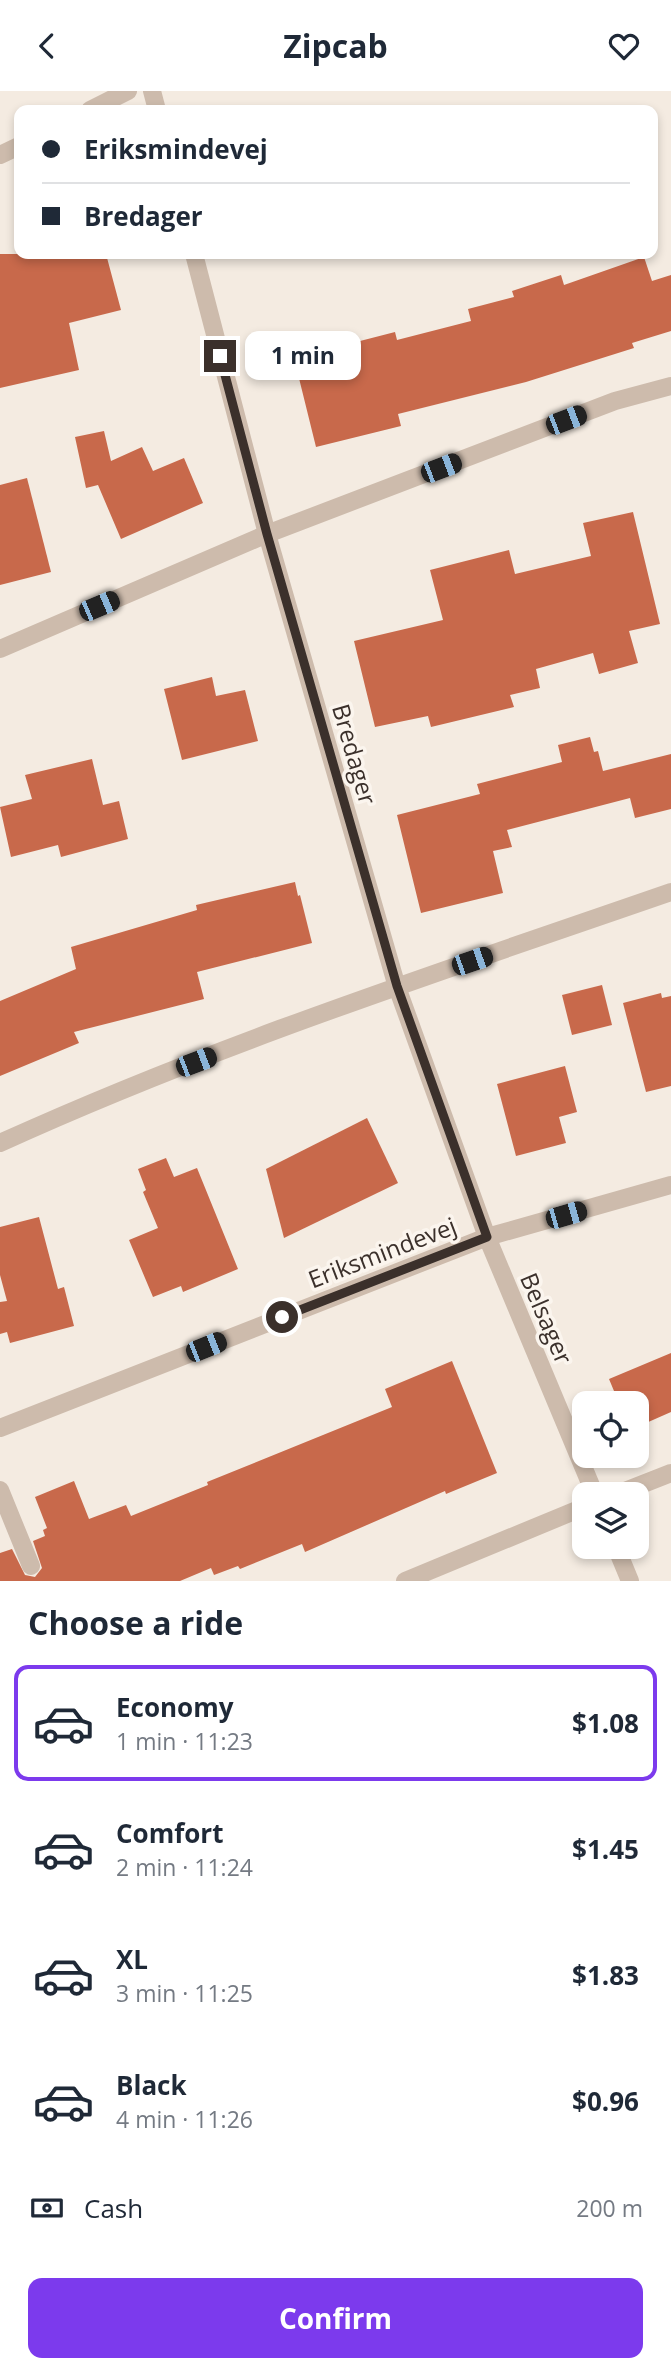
<!DOCTYPE html>
<html lang="en">
<head>
<meta charset="utf-8">
<style>
  :root { --surface:#fff; --page:#f6f6f7; --text:#1f2937; --muted:#747a83; --line:#e0e1e3; --accent:#7c3aed }
  body { margin:0; font-family:"Open Sans",sans-serif; background:var(--page); color:var(--text); height:100vh; display:flex; flex-direction:column; font-size:26px; white-space:nowrap }
  * { box-sizing:border-box; margin:0 }
  p { font-size:23px; color:var(--muted) }
  .icon { flex:none; width:38px; height:38px; fill:none; stroke:currentColor; stroke-width:2; stroke-linecap:round; stroke-linejoin:round }
  .map { position:relative; height:1490px; overflow:hidden }
  .panel { display:flex; flex-direction:column; background:var(--surface); flex:1 }
  .panel>* { flex:none }
  .top-card { position:absolute; left:14px; top:14px; width:644px; height:154px; border-radius:14px; box-shadow:0 4px 10px #0003; display:grid; align-content:center; height:154px; padding:0 28px; background:var(--surface) }
  .tools { position:absolute; left:572px; top:1300px; display:grid; gap:14px }
  .tools a { display:grid; place-items:center; width:77px; height:77px; border-radius:14px; background:var(--surface); box-shadow:0 4px 10px #0003; font-size:35px }
  .end { position:absolute; width:32px; height:32px; margin:-16px; border:9px solid #3b302b; background:#fff; box-shadow:0 0 0 4px #fff }
  .from { border-radius:50% }
  .bubble { position:absolute; height:49px; border-radius:14px; background:var(--surface); box-shadow:0 4px 10px #0003; font-size:23px; font-weight:700; line-height:49px; text-align:center }
  .car { position:absolute; width:21px; height:42px; margin:-21px -10px; border-radius:9px; box-shadow:0 0 5px 2px #0007; background:linear-gradient(#222 24%,#8ab4d8 0 40%,#222 0 76%,#8ab4d8 0 86%,#222 0) }
  .top-card b { display:flex; align-items:center; gap:24px; height:66px; font-size:26px }
  .top-card b+b { border-top:2px solid var(--line) }
  .top-card i { width:18px; height:18px; background:var(--text) }
  ul { padding:0; list-style:none }
  li { display:flex; align-items:center; gap:21px; height:116px; margin:0 14px 10px; padding:0 14px; border:4px solid transparent; border-radius:14px }
  li div { flex:1 }
  li b { display:block; font-size:26px }
  li em { font-style:normal; font-weight:700 }
  li.on { border-color:var(--accent) }
  li>.icon { width:63px; height:63px; stroke-width:1.5 }
  h2 { padding:0 28px; font-size:32px; line-height:84px }
  .pay { display:flex; align-items:center; gap:18px; height:77px; padding:0 28px; font-size:26px }
  .pay p { margin-inline-start:auto }
  .primary-button { display:flex; gap:14px; margin-top:auto; padding:14px 28px }
  .primary-button a { flex:1; height:80px; border-radius:14px; background:var(--accent); color:#fff; font-size:28px; font-weight:700; line-height:80px; text-align:center }
  header { display:flex; justify-content:space-between; align-items:center; height:91px; padding:0 28px; background:var(--surface); font-size:32px; font-weight:700 }
  .map>svg:first-child { display:block }
  .building { fill:#c8694b }
  .lines { fill:none; stroke-linecap:round; stroke-linejoin:round }
  .minor { stroke:#cdbbac; stroke-width:18 }
  .route { stroke:#3b302b; stroke-width:9 }
  .labels { text-anchor:middle; dominant-baseline:central; stroke-width:7; stroke-linejoin:round; paint-order:stroke }
  .street-label { font-size:24px; fill:#3b302b; stroke:#fbf5ee }
</style>
</head>
<body>
<header><svg class="icon" aria-label="back" viewBox="0 0 24 24"><path d="M15 5l-7 7 7 7"/></svg>Zipcab<svg class="icon" aria-label="heart" viewBox="0 0 24 24"><path d="M12 20l-8-8c-3-5 5-10 8-4 3-6 11-1 8 4z"/></svg></header>
<div class="map">
<svg width="671" height="1490" viewBox="0 0 671 1490">
  <rect width="100%" height="100%" fill="#f4ebe1"/>
  <g class="building">
    <path d="M0,163H106L121,219L69,232L79,279L0,297Z"/>
    <path d="M644,166L652,190L671,184V240L632,252L634,257L526,291L398,323L401,335L316,356L294,267L395,241L397,249L471,230L468,218L514,206L512,200L561,184L564,194Z"/>
    <path d="M104,340L111,370L142,356L153,380L184,367L203,412L121,448L98,394L86,397L75,346Z"/>
    <path d="M27,387L51,481L0,494V394Z"/>
    <path d="M633,421L660,533L629,540L638,572L599,583L593,562L536,578L540,597L510,604L514,616L431,636L428,625L375,636L354,550L443,529L430,479L509,459L515,483L591,465L583,432Z"/>
    <path d="M212,586L216,605L245,599L258,650L182,669L164,598Z"/>
    <path d="M590,646L594,661L598,660L603,680L671,663V718L635,727L630,707L507,739L512,756L493,760L503,802L421,822L397,724L480,703L477,693L562,671L558,654Z"/>
    <path d="M92,668L103,714L119,710L128,748L61,766L58,754L11,766L0,716L32,708L25,684Z"/>
    <path d="M295,791L298,805L300,804L312,852L197,881L204,908L74,941L79,952L0,985V910L76,878L71,856L197,819L196,814Z"/>
    <path d="M602,894L612,934L572,944L562,904Z"/>
    <path d="M661,902L662,907L671,905V995L646,1001L623,912Z"/>
    <path d="M565,975L577,1021L559,1026L566,1052L516,1065L497,993Z"/>
    <path d="M367,1027L398,1092L284,1147L266,1078Z"/>
    <path d="M166,1067L174,1086L197,1077L238,1178L183,1201L181,1195L153,1206L129,1149L158,1137L143,1101L146,1099L138,1078Z"/>
    <path d="M39,1126L58,1198L64,1196L74,1235L10,1252L7,1241L0,1243V1211L7,1210L0,1184V1136Z"/>
    <path d="M671,1262V1321L637,1336V1312H619L609,1288Z"/>
    <path d="M452,1270L497,1382L446,1403L445,1400L305,1461L302,1453L240,1478L238,1475L214,1484L211,1477L180,1490H0V1462L12,1458L25,1484L35,1486L42,1477L33,1450L45,1445L43,1439L47,1437L35,1406L74,1390L89,1428L126,1414L131,1425L208,1394L207,1391L392,1316L385,1298Z"/>
  </g>
  <g class="lines">
    <g class="minor">
      <path d="M152,0L157,19"/>
      <path d="M90,19L128,0"/>
      <path d="M0,64L19,55"/>
      <path d="M194,163L267,443L397,896L487,1146L595,1404"/>
      <path d="M0,558L267,443L615,310L671,295"/>
      <path d="M0,1052C217,953 446,879 671,801"/>
      <path d="M0,1337L487,1146L671,1094"/>
      <path d="M0,1399L31,1475"/>
      <path d="M615,1404L671,1382"/>
      <path d="M616,1456L630,1490"/>
      <path d="M405,1490L584,1416"/>
    </g>
  </g>
  <g class="lines">
    <path class="route" d="M220,265L267,443L397,895L487,1146L282,1226"/>
  </g>
  <g class="labels">
    <g class="street-label">
      <text transform="translate(355 663) rotate(74)">Bredager</text>
      <text transform="translate(382 1161) rotate(-21)">Eriksmindevej</text>
      <text transform="translate(547 1227) rotate(67)">Belsager</text>
    </g>
  </g>
</svg>
<div class="tools">
<a><svg class="icon" aria-label="locate" viewBox="0 0 24 24"><circle cx="12" cy="12" r="6"/><path d="M12 2v4M12 18v4M2 12h4M18 12h4"/></svg></a>
<a><svg class="icon" aria-label="layers" viewBox="0 0 24 24"><path d="M12 4l9 5-9 5-9-5zM3 14l9 5 9-5"/></svg></a>
</div>
<i class="end from" style="left:282px;top:1226px"></i>
<i class="end" style="left:220px;top:265px"></i>
<div class="bubble" style="left:245px;top:240px;width:116px">1 min</div>
<i class="car" style="left:566px;top:329px;rotate:69deg"></i>
<i class="car" style="left:441px;top:377px;rotate:69deg"></i>
<i class="car" style="left:99px;top:515px;rotate:67deg"></i>
<i class="car" style="left:472px;top:870px;rotate:71deg"></i>
<i class="car" style="left:196px;top:971px;rotate:69deg"></i>
<i class="car" style="left:566px;top:1124px;rotate:74deg"></i>
<i class="car" style="left:206px;top:1256px;rotate:68deg"></i>
<div class="top-card">
<b><i class="from"></i>Eriksmindevej</b>
<b><i></i>Bredager</b>
</div>
</div>
<section class="panel">
<h2>Choose a ride</h2>
<ul>
<li class="on"><svg class="icon" aria-label="car" viewBox="0 0 24 24"><path d="M5 17H2v-5l4-1 3-4h7l3 4 3 1v5h-3M9 17h6M6 11h13"/><circle cx="7" cy="17" r="2"/><circle cx="17" cy="17" r="2"/></svg><div><b>Economy</b><p>1 min · 11:23</p></div><em>$1.08</em></li>
<li><svg class="icon" aria-label="car" viewBox="0 0 24 24"><path d="M5 17H2v-5l4-1 3-4h7l3 4 3 1v5h-3M9 17h6M6 11h13"/><circle cx="7" cy="17" r="2"/><circle cx="17" cy="17" r="2"/></svg><div><b>Comfort</b><p>2 min · 11:24</p></div><em>$1.45</em></li>
<li><svg class="icon" aria-label="car" viewBox="0 0 24 24"><path d="M5 17H2v-5l4-1 3-4h7l3 4 3 1v5h-3M9 17h6M6 11h13"/><circle cx="7" cy="17" r="2"/><circle cx="17" cy="17" r="2"/></svg><div><b>XL</b><p>3 min · 11:25</p></div><em>$1.83</em></li>
<li><svg class="icon" aria-label="car" viewBox="0 0 24 24"><path d="M5 17H2v-5l4-1 3-4h7l3 4 3 1v5h-3M9 17h6M6 11h13"/><circle cx="7" cy="17" r="2"/><circle cx="17" cy="17" r="2"/></svg><div><b>Black</b><p>4 min · 11:26</p></div><em>$0.96</em></li>
</ul>
<div class="pay"><svg class="icon" aria-label="cash" viewBox="0 0 24 24"><path d="M3 7h18v10H3z"/><circle cx="12" cy="12" r="2"/></svg>Cash<p>200 m</p></div>
<div class="primary-button"><a>Confirm</a></div>
</section>
</body>
</html>
